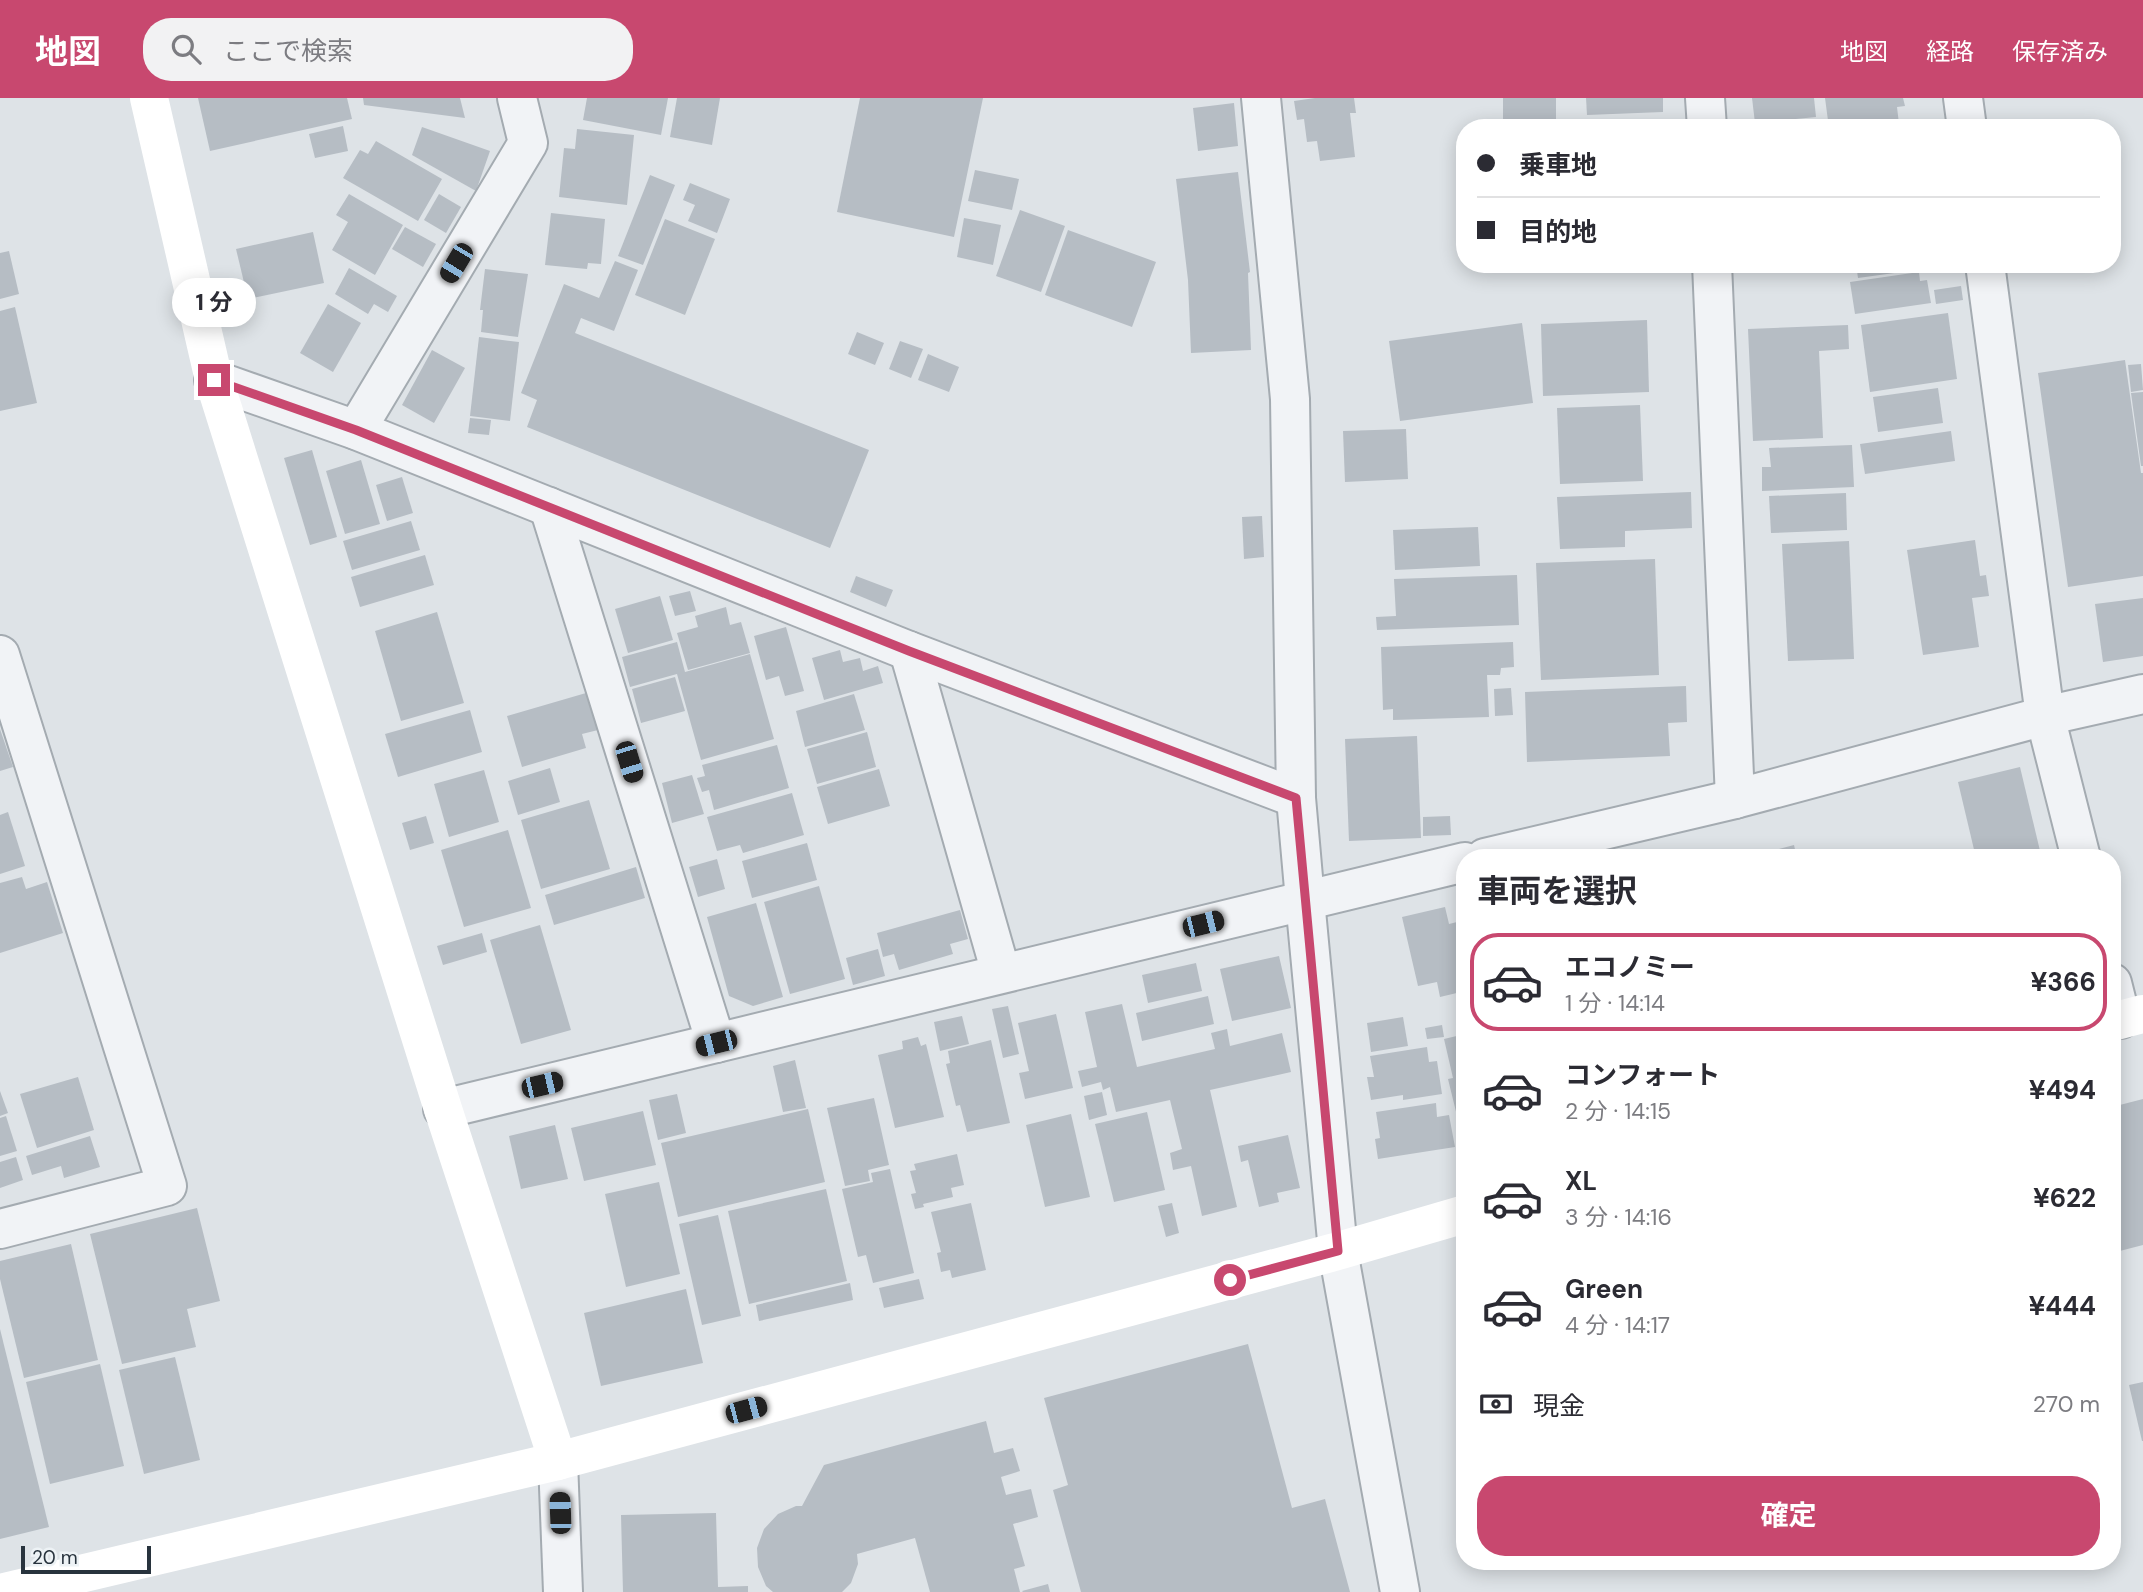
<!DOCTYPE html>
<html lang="ja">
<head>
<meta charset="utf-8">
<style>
  :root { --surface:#fff; --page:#f2f2f3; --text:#2b2b33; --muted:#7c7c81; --line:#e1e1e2; --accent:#c8486f }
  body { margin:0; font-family:"DM Sans","Noto Sans JP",sans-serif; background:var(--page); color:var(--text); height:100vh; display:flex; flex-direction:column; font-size:26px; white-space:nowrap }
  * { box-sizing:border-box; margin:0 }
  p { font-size:23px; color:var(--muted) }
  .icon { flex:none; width:38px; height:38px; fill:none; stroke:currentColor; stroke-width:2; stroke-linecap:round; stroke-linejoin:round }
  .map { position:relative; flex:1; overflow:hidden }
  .sheet { position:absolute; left:1456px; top:751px; width:665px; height:721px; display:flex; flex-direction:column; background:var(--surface); border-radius:28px; box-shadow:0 4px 18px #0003 }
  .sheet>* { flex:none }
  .guide { position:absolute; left:1456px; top:21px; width:665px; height:154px; border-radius:28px; box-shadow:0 4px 18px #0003; display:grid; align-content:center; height:154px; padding:0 21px; background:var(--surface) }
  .scale { position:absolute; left:21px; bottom:18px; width:130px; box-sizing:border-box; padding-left:7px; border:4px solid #28333d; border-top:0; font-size:19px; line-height:24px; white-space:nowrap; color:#28333d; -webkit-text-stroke:5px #edf2f5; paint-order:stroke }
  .end { position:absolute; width:32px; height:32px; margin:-16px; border:9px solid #c8486f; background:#fff; box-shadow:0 0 0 4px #fff }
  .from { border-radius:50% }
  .bubble { position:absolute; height:49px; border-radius:24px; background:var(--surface); box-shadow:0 4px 18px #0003; font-size:23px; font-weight:700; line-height:49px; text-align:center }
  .car { position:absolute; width:21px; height:42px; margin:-21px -10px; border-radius:9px; box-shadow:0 0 5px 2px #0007; background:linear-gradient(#222 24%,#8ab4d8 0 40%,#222 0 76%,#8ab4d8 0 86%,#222 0) }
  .guide b { display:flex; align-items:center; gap:24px; height:66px; font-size:26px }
  .guide b+b { border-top:2px solid var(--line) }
  .guide i { width:18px; height:18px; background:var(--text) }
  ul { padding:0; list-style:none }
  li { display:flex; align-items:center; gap:21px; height:98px; margin:0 14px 10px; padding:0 7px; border:4px solid transparent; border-radius:28px }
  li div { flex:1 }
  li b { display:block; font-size:26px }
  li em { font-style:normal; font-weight:700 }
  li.current { border-color:var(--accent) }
  li>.icon { width:63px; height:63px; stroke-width:1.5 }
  h2 { padding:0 21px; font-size:32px; line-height:84px }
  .pay { display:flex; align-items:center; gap:18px; height:77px; padding:0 21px; font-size:26px }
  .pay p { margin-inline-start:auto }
  .button { display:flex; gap:14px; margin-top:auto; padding:14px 21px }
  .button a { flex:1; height:80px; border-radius:28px; background:var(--accent); color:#fff; font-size:28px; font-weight:700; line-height:80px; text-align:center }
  header { display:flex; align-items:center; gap:42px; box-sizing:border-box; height:98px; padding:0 35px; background:var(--accent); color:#fff }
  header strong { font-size:33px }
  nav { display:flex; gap:38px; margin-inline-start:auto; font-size:24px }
  .search { width:490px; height:63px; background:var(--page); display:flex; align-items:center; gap:18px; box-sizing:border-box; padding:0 24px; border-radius:28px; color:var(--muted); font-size:26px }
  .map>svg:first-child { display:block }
  .building { fill:#b6bdc4 }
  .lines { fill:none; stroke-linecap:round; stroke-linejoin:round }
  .street-casing { stroke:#a4abb1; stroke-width:42 }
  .street { stroke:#f1f3f6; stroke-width:38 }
  .secondary { stroke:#fff; stroke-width:38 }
  .route { stroke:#c8486f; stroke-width:9 }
</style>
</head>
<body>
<header>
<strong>地図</strong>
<div class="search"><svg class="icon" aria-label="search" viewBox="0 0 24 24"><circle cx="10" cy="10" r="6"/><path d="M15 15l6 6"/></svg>ここで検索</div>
<nav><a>地図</a><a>経路</a><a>保存済み</a></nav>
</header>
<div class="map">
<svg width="2143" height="1494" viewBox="0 0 2143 1494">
  <rect width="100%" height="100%" fill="#dee3e7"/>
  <g class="building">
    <path d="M198,0H347L352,21L210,53Z"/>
    <path d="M363,0H460L465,20L364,7Z"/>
    <path d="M587,0H668L661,37L583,22Z"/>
    <path d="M677,0H720L712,47L670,39Z"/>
    <path d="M860,0H983L954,139L837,114Z"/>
    <path d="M1315,0H1354L1356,15H1350L1355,59L1320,63L1317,43L1307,44L1304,21L1297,22L1294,3Z"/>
    <rect x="1503" y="0" width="53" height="30"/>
    <path d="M1586,0H1663V14L1587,17Z"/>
    <path d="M1752,0H1814L1816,19L1755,25Z"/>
    <path d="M1825,0H1903L1905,8L1897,9L1899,26L1872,30H1829Z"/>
    <path d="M1234,5L1238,48L1198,53L1193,10Z"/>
    <path d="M1812,22L1813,30H1771V28Z"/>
    <path d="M343,28L348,53L315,60L309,36Z"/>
    <path d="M422,29L490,53L476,93L412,57Z"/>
    <path d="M577,31L634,37L627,107L559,99L564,50L575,51Z"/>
    <path d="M376,43L442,81L418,123L343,80L360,52L368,56Z"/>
    <path d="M975,72L1019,81L1012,112L968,103Z"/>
    <path d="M1238,74L1250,174L1248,175L1251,252L1191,255L1188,182L1176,81Z"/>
    <path d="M650,77L675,87L643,167L618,158Z"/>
    <path d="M690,85L730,101L717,135L688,123L695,107L683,102Z"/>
    <path d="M349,96L403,127L375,177L332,152L348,124L336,117Z"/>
    <path d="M439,96L461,109L446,135L424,122Z"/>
    <path d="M1020,112L1065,128L1041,194L996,178Z"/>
    <path d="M551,115L605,121L601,166L588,165L587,171L545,167Z"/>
    <path d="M964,120L1001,127L993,167L957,159Z"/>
    <path d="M665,121L715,141L685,217L635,197Z"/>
    <path d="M405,129L436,146L423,169L392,151Z"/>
    <path d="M1068,132L1156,164L1132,229L1045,197Z"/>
    <path d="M313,134L324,185L248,201L236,151Z"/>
    <path d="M9,153L19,196L0,201V155Z"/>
    <path d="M615,163L638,172L614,233L581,220L575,235L869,352L830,450L527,329L537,302L521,295L564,186L599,200Z"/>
    <path d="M1856,166H1916V172L1858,180Z"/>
    <path d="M349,170L397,198L388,214L374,206L368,216L335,196Z"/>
    <path d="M485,171L528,176L518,239L481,234L483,212H480Z"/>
    <path d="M1919,174L1920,183L1927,182L1931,205L1855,216L1850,184Z"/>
    <path d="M1961,188L1963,202L1936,206L1934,192Z"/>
    <path d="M328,206L361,225L333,274L300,255Z"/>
    <path d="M15,209L37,305L0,313V213Z"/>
    <path d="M1948,215L1957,281L1870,294L1861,227Z"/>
    <path d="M1647,222L1649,294L1543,298L1541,226Z"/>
    <path d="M1522,225L1533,305L1400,323L1389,243Z"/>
    <path d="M1848,227L1849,251L1819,253L1823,340L1753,343L1748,231Z"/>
    <path d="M857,234L884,245L875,267L848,256Z"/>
    <path d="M479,239L519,244L510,323L470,318Z"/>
    <path d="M900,243L923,251L911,280L889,271Z"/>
    <path d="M432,252L465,270L434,325L402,307Z"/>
    <path d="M928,256L959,269L949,294L918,282Z"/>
    <path d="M2125,262L2141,375H2143V478L2068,489L2038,275Z"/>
    <path d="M2141,266L2143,292L2131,294L2128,267Z"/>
    <path d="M1938,290L1943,325L1878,334L1873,299Z"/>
    <path d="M2143,294V368H2141L2131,295Z"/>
    <path d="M1640,307L1643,383L1560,386L1557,310Z"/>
    <path d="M470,320L491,322L489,337L468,335Z"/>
    <path d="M1406,331L1408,381L1345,384L1343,333Z"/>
    <path d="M1951,333L1955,363L1865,376L1860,346Z"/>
    <path d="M1852,347L1854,389L1762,393V369H1771L1769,350Z"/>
    <path d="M312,352L337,439L310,447L284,360Z"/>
    <path d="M361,362L380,426L345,436L326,373Z"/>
    <path d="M402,379L413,415L387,423L376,387Z"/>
    <path d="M1691,394L1692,430L1625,433V449L1560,451L1557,399Z"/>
    <path d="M1846,395L1847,432L1771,435L1769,398Z"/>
    <path d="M1262,418L1264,459L1244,461L1242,419Z"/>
    <path d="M411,423L420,452L352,472L343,443Z"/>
    <path d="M1478,429L1480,468L1395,472L1393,432Z"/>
    <path d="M1975,442L1980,478L1986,477L1989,498L1972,500L1979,549L1923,557L1907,452Z"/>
    <path d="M1849,443L1854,561L1788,563L1782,446Z"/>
    <path d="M425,457L434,487L360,509L351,479Z"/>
    <path d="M1655,461L1659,577L1541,582L1536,465Z"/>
    <path d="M1517,477L1519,527L1377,532L1376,519L1396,518L1394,481Z"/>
    <path d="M856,478L893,492L886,509L850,494Z"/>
    <path d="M690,493L696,513L675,518L669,498Z"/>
    <path d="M660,498L673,542L628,555L615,511Z"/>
    <path d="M2143,500V558L2103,564L2095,506Z"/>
    <path d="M726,509L730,527L741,524L750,555L688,572L677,535L698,529L695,518Z"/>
    <path d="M437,514L464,605L401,623L375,533Z"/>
    <path d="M786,529L804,593L785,598L779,578L766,582L754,538Z"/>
    <path d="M677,544L685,574L750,556L774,641L701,662L677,576L630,589L622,559Z"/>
    <path d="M1513,544L1514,569L1501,570L1500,577H1487L1489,619L1393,622V611L1383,612L1381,549Z"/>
    <path d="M840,552L843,564L860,560L863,573L878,568L883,585L824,602L812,560Z"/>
    <path d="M675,579L685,613L641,625L632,591Z"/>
    <path d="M1686,588L1687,624L1668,625L1670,658L1527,664L1525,594Z"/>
    <path d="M1511,590L1513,617L1495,618L1494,591Z"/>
    <path d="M586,595L598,632L582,636L586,650L522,669L507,618Z"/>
    <path d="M854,596L865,632L805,649L796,613Z"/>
    <path d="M470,612L482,654L398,679L385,636Z"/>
    <path d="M0,631L13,669L0,673Z"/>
    <path d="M867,634L876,669L817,686L807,651Z"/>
    <path d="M1417,638L1421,740L1349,743L1345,641Z"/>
    <path d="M777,647L789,690L714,712L709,692L702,694L697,680L705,678L702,667Z"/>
    <path d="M2020,669L2041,757L2031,760H1976L1958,684Z"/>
    <path d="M550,670L560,704L518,717L508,683Z"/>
    <path d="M879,671L890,708L828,726L817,689Z"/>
    <path d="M484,672L499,724L449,739L434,686Z"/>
    <path d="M692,677L704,716L672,725L662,685Z"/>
    <path d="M792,695L804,737L743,755L740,747L717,753L707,719Z"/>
    <path d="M589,702L610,771L541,791L521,722Z"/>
    <path d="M8,714L25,768L0,776V717Z"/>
    <path d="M426,718L434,745L410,752L402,725Z"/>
    <path d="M1450,718L1451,737L1423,738V719Z"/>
    <path d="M508,732L531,810L464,829L441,752Z"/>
    <path d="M807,745L817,782L752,800L742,763Z"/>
    <path d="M1794,747L1797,760H1750V759Z"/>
    <path d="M717,761L725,791L698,799L689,769Z"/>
    <path d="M636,769L645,800L554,827L545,797Z"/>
    <path d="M22,779L26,791L47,784L63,835L0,855V785Z"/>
    <path d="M819,788L845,881L790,896L764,804Z"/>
    <path d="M756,805L783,899L753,908L729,898L707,819Z"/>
    <path d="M1445,809L1449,826L1465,822V850L1456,853L1459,865L1465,863V893L1440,899L1437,884L1418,888L1402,819Z"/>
    <path d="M960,812L968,841L950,846L953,856L899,872L894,856L883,859L877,835Z"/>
    <path d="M540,827L571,932L521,946L490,842Z"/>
    <path d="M482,835L487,854L443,867L437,848Z"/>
    <path d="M878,851L885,878L853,887L846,860Z"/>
    <path d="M1279,858L1291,910L1232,923L1220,871Z"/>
    <path d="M1196,865L1202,893L1148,905L1142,877Z"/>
    <path d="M1208,898L1214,926L1142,943L1136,915Z"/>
    <path d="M1122,906L1137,969L1215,951L1211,935L1227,931L1230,948L1282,935L1291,974L1210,992L1237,1109L1202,1118L1191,1068L1173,1072L1170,1055L1182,1051L1170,1002L1116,1014L1110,989L1103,992L1101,984L1082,989L1078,973L1097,969L1085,914Z"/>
    <path d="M1008,908L1019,956L1003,960L992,911Z"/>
    <path d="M1056,916L1073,990L1025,1001L1019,975L1029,973L1018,925Z"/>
    <path d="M962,918L969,946L940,953L934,924Z"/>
    <path d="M1403,919L1408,948L1371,954L1367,925Z"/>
    <path d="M1442,927L1444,939L1427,941L1425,930Z"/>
    <path d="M1465,936V1025L1459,1026L1448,981L1453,980L1444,941Z"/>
    <path d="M918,939L921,948L926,946L944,1019L895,1030L878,957L903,951L902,943Z"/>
    <path d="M991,942L1010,1025L967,1034L960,1007L956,1008L946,966L950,965L948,953Z"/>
    <path d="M1427,949L1429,964L1437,963L1442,996L1403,1002V997L1371,1002L1367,979H1374L1370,958Z"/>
    <path d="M795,962L806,1010L783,1014L773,968Z"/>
    <path d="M78,979L94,1032L37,1050L20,996Z"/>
    <path d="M0,993L8,1015L0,1018Z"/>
    <path d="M1102,994L1107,1017L1089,1022L1084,998Z"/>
    <path d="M677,996L686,1035L658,1042L649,1002Z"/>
    <path d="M874,1000L889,1067L868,1072L870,1083L845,1088L827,1010Z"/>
    <path d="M2143,1001V1147L2112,1155V1009Z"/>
    <path d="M1436,1005L1437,1019L1449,1017L1455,1049L1378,1061L1375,1041L1380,1040L1376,1014Z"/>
    <path d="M808,1011L825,1084L678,1119L661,1045Z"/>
    <path d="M643,1013L656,1067L584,1083L571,1030Z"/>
    <path d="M1147,1014L1165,1092L1114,1104L1095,1026Z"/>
    <path d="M1071,1016L1090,1099L1045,1109L1026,1027Z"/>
    <path d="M6,1018L17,1053L0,1058V1020Z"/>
    <path d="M555,1027L568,1081L521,1091L509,1038Z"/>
    <path d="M1288,1037L1300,1090L1277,1095L1279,1104L1259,1109L1248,1062L1241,1064L1238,1048Z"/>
    <path d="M90,1038L100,1069L64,1080L61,1068L32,1077L26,1058Z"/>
    <path d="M957,1056L964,1087L951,1090L953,1099L923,1106L924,1109L915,1111L911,1096L916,1095L910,1073L916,1072L914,1066Z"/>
    <path d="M16,1059L23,1082L0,1090V1064Z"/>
    <path d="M890,1071L914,1175L873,1185L866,1157L858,1159L842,1091L873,1084L871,1075Z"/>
    <path d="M659,1084L680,1176L626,1189L605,1096Z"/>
    <path d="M826,1091L847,1183L749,1206L728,1113Z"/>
    <path d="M971,1105L986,1172L952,1180L950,1172L941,1174L937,1155L941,1154L931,1114Z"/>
    <path d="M1172,1105L1179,1135L1166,1139L1158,1108Z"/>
    <path d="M197,1110L220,1203L187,1211L196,1249L122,1266L90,1136Z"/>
    <path d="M718,1117L741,1218L702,1227L679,1126Z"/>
    <path d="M71,1146L98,1262L24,1280L0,1181V1163Z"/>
    <path d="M919,1181L924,1201L884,1210L879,1190Z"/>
    <path d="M850,1185L853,1202L759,1223L756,1207Z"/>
    <path d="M686,1191L703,1265L601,1288L584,1215Z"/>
    <path d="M0,1231L49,1429L0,1441Z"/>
    <path d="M1248,1246L1292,1410L1325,1401L1350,1494H1081L1053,1392L1068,1387L1044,1300Z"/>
    <path d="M175,1259L200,1362L144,1376L119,1272Z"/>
    <path d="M100,1266L124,1368L50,1386L26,1284Z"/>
    <path d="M2143,1284V1343H2142L2129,1287Z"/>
    <path d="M986,1323L994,1355L1013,1350L1020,1373L1001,1379L1006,1397L1031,1391L1038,1419L1013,1426L1025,1468L1014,1471L1020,1494H930L915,1440L857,1456L858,1466L851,1485L842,1494H773L766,1488L758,1469L757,1450L764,1431L778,1416L796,1408H802L824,1367Z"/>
    <path d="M716,1415L718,1489L748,1488V1494H623L621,1417Z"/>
    <path d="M1048,1486L1050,1494H1023L1022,1493Z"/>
  </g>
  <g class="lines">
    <defs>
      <g id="street">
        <path d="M1261,0L1290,301L1296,700L1305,802L1338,1153L1400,1494"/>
        <path d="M1705,0L1707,30"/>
        <path d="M1963,0L1967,30"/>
        <path d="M1712,166L1735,701"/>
        <path d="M1985,166L2045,618L2081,760"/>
        <path d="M214,282L356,332L909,553L1296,700"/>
        <path d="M356,332L528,45L517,0"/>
        <path d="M549,409L716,945"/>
        <path d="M909,553L1001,875"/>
        <path d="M0,557L167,1088L0,1131"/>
        <path d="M1485,760L1735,701L2045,618L2143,596"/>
        <path d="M2112,885L2121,921"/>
        <path d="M443,1011L1465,764"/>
        <path d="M558,1363L563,1494"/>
      </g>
    </defs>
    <use href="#street" class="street-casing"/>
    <use href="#street" class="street"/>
    <g class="secondary">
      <path d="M149,0L214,282L443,1011L558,1363"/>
      <path d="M2112,924L2143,916"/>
      <path d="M4,1494L558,1363L1338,1153L1465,1116"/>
    </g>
  </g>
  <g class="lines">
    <path class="route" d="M214,282L356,332L909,553L1296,700L1338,1153L1230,1182"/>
  </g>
</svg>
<div class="scale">20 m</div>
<i class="end from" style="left:1230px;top:1182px"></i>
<i class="end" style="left:214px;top:282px"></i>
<div class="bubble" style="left:172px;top:180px;width:84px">1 分</div>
<i class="car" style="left:456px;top:165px;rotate:211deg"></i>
<i class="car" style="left:629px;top:664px;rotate:163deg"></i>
<i class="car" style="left:1203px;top:826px;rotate:76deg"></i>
<i class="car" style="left:716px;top:945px;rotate:256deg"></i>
<i class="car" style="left:542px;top:987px;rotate:77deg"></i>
<i class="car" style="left:746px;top:1312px;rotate:75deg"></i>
<i class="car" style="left:560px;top:1415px;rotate:358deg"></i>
<div class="guide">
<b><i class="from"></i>乗車地</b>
<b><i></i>目的地</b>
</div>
<section class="sheet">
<h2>車両を選択</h2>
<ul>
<li class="current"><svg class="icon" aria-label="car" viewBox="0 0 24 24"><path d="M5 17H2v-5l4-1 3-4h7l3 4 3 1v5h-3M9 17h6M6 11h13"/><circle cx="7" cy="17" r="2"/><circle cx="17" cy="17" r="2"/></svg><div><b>エコノミー</b><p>1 分 · 14:14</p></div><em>¥366</em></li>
<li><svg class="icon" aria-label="car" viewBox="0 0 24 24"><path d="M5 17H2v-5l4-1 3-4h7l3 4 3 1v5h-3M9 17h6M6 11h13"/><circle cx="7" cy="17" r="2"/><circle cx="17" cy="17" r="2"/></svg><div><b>コンフォート</b><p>2 分 · 14:15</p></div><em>¥494</em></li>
<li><svg class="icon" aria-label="car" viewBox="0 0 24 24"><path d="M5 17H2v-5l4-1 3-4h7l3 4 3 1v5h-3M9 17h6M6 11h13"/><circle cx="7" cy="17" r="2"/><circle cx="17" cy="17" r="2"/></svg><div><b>XL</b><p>3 分 · 14:16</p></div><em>¥622</em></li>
<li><svg class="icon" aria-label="car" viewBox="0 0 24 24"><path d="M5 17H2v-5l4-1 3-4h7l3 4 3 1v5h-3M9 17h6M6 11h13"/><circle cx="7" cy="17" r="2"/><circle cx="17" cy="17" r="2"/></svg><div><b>Green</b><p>4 分 · 14:17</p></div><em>¥444</em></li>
</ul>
<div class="pay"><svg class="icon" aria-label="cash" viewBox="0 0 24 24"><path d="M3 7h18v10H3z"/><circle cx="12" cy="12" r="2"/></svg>現金<p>270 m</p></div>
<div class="button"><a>確定</a></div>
</section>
</div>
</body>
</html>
